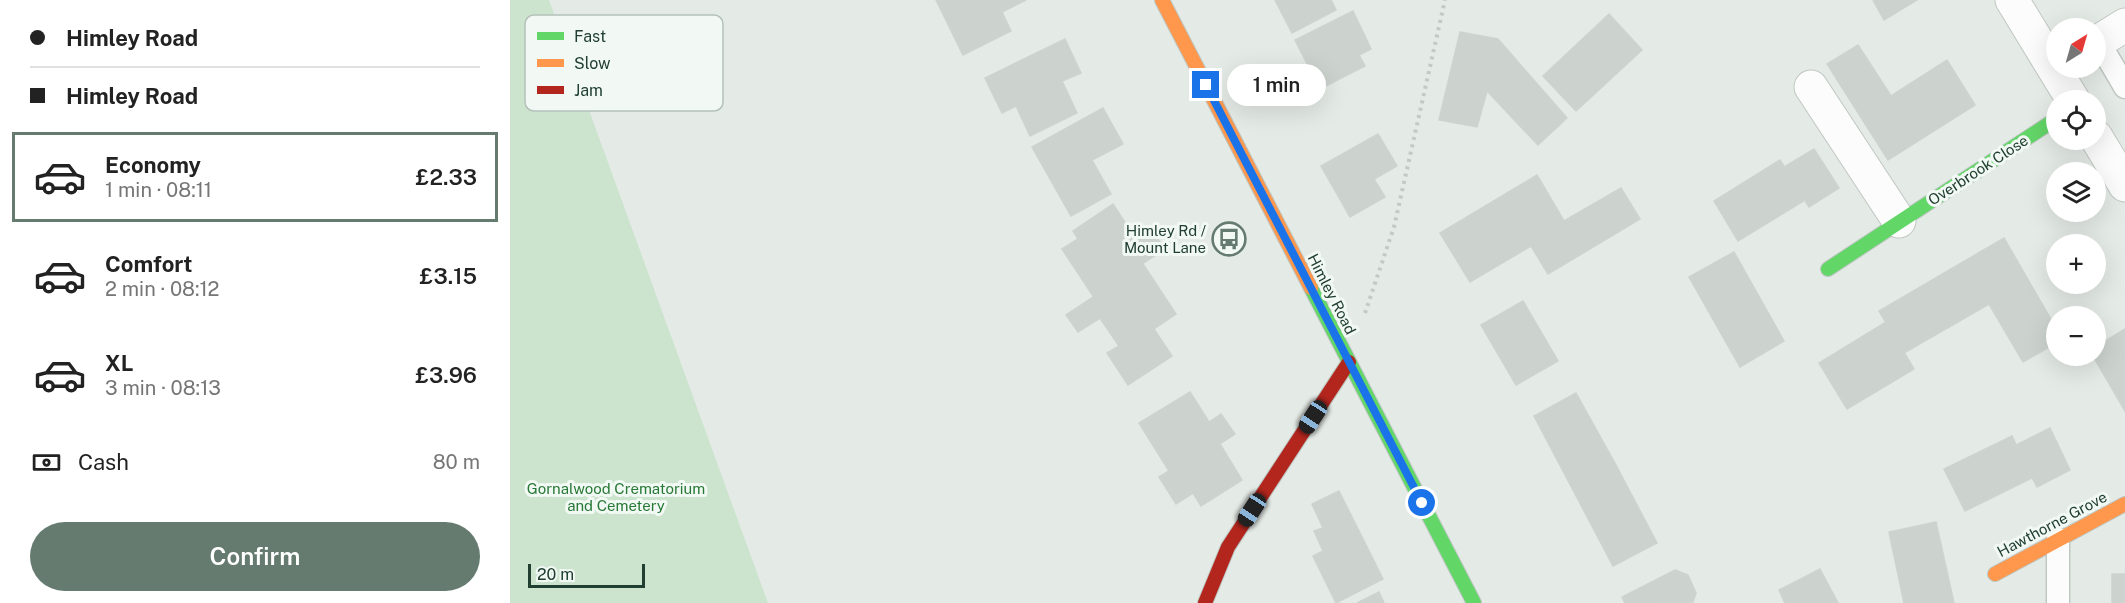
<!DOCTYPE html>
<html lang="en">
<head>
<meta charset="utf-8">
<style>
  :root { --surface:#fff; --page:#f6f6f6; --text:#222; --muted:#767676; --line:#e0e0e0; --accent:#657b70 }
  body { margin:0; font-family:"Public Sans",sans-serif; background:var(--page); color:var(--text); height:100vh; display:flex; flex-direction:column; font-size:22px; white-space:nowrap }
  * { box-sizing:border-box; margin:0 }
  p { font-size:20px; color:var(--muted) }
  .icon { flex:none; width:33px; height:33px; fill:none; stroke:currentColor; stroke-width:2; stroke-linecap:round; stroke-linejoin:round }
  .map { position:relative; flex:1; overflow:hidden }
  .drawer { display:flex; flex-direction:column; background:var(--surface); width:510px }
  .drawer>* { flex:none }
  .top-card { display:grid; align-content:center; height:132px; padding:0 30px; background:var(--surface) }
  .needle { width:39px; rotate:37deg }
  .tools { position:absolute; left:1536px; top:18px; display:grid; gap:12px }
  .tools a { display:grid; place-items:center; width:60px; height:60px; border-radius:50%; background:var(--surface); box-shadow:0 6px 24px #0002; font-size:30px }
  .scale { position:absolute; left:18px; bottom:15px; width:117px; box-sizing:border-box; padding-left:6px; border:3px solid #203f30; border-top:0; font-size:16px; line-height:21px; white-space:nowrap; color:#203f30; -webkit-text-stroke:4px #f2f9f4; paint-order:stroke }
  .end { position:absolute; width:27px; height:27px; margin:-14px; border:8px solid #1a73e8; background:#fff; box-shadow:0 0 0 3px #fff }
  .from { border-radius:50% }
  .bubble { position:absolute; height:42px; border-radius:21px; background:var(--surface); box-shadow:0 6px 24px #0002; font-size:20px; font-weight:600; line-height:42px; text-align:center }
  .car { position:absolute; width:18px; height:36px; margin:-18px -9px; border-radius:8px; box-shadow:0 0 4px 2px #0007; background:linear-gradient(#222 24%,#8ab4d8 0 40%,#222 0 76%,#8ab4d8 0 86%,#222 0) }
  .top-card b { display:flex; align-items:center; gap:21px; height:57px; font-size:22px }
  .top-card b+b { border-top:2px solid var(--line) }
  .top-card i { width:15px; height:15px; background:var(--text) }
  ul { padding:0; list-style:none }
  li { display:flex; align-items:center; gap:18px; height:90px; margin:0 12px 9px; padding:0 18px; border:3px solid transparent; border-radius:0px }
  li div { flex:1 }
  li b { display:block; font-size:22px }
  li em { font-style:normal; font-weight:600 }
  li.current { border-color:var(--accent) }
  li>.icon { width:54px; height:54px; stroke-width:1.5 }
  .pay { display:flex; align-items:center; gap:15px; height:66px; padding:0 30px; font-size:22px }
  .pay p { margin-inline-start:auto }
  .action { display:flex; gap:12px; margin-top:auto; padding:12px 30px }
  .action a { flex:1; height:69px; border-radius:36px; background:var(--accent); color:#fff; font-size:24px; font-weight:600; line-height:69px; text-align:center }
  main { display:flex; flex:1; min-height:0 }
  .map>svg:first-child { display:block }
  .green { fill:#cce4ce }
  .building { fill:#ccd3cf; stroke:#cdd3cf; stroke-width:1.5 }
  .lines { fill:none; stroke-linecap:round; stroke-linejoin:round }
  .lane-casing { stroke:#c1c7c3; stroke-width:25 }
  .street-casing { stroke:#c1c7c3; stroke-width:35 }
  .fast-casing { stroke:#bdc6c1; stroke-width:16 }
  .slow-casing { stroke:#bdc6c1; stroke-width:16 }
  .jam-casing { stroke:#bdc6c1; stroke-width:16 }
  .path { stroke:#c1cac4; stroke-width:4; stroke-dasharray:3 4.5; stroke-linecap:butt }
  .lane { stroke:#fbfcfb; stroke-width:22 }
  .street { stroke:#fbfcfb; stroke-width:33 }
  .fast { stroke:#63d668; stroke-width:14 }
  .slow { stroke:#ff974d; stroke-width:14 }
  .jam { stroke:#b3261e; stroke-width:14 }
  .route { stroke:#1a73e8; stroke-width:8 }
  .labels { text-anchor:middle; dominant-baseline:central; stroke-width:6; stroke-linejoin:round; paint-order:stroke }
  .street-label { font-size:15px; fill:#203f30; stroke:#f2f9f4 }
  .poi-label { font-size:15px; fill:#203f30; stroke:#f2f9f4; text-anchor:end }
  .park-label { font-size:15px; fill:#277936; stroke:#f2f9f4 }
  .key { fill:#f2f9f4; stroke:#b3c1b9; stroke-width:1.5 }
  .key-label { font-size:16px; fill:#203f30 }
</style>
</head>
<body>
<main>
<section class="drawer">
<div class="top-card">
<b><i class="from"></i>Himley Road</b>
<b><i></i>Himley Road</b>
</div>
<ul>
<li class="current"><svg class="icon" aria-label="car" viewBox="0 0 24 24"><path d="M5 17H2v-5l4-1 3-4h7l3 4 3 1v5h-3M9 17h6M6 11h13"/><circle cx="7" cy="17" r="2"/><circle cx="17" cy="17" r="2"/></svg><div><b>Economy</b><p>1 min · 08:11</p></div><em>£2.33</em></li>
<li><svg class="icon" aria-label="car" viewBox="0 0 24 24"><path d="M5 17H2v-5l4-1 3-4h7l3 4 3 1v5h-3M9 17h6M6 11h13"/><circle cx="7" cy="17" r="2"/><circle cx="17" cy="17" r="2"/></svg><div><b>Comfort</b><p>2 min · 08:12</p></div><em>£3.15</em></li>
<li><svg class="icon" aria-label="car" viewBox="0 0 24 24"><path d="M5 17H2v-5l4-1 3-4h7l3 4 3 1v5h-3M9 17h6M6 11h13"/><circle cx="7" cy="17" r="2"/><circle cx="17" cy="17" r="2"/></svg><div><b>XL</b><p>3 min · 08:13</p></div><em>£3.96</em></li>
</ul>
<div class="pay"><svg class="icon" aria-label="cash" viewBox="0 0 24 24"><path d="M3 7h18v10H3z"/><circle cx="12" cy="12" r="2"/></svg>Cash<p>80 m</p></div>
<div class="action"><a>Confirm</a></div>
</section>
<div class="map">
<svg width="1615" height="603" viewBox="0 0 1615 603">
  <rect width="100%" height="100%" fill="#e4eae6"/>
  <path class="green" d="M0,0H39L258,603H0Z"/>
  <g class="building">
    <path d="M426,0H516L492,12L501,31L453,55Z"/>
    <path d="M765,0H821L826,10L782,33Z"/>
    <path d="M1363,0H1407L1374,20Z"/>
    <path d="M843,11L861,49L849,55L855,66L810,89L785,40Z"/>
    <path d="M1099,14L1132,50L1066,111L1033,76Z"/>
    <path d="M950,32L988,39L1057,118L1028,145L977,91L967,127L929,120Z"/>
    <path d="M555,39L571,73L552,81L567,113L520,136L506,106L492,113L475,78Z"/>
    <path d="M1348,45L1381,96L1437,60L1465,105L1378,160L1317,64Z"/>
    <path d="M593,108L613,144L582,160L601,194L561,216L522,147Z"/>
    <path d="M868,134L887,166L864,179L875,197L840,217L811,166Z"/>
    <path d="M1304,149L1329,188L1299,207L1274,167Z"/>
    <path d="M1270,160L1295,200L1228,241L1204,201Z"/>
    <path d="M1027,175L1054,221L1111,188L1130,219L1038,274L1021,246L960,282L930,233Z"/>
    <path d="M603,204L625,238L640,228L655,249L583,296L552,249L568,239L563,231Z"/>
    <path d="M1494,238L1546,328V343L1513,362L1479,304L1394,353L1369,311Z"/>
    <path d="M1224,252L1274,341L1230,367L1179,277Z"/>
    <path d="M633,264L666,314L644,329L662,356L618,385L597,353L609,346L590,318L568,332L556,315Z"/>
    <path d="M1013,301L1048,361L1006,385L971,325Z"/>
    <path d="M1376,322L1404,369L1337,409L1309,363Z"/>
    <path d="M1615,329V411L1583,356H1586V347Z"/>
    <path d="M680,392L699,422L711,414L725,434L710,444L732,480L691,506L683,493L666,504L649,477L659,471L629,423Z"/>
    <path d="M1066,393L1107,467L1063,490L1024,416Z"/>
    <path d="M1540,428L1560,470L1527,487L1506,445Z"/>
    <path d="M1502,436L1522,478L1455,511L1434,469Z"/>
    <path d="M1107,467L1147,543L1103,566L1063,490Z"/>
    <path d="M829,491L873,579L826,603L803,556L813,551L804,531L813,528L802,504Z"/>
    <path d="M1426,522L1444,603H1394L1379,532Z"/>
    <path d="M1310,569L1328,603H1275L1269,590Z"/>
    <path d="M1165,570L1178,575L1186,593L1183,602L1115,603L1112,597Z"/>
    <rect x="1602" y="574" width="13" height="29"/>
    <path d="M869,592L874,603H847Z"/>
  </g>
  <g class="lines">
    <defs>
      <g id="lane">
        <path d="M1588,41L1615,87"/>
        <path d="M1548,603V539"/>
      </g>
      <g id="street">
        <path d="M1502,0L1563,100"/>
        <path d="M1586,43L1615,25"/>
        <path d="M1301,87L1389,221"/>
        <path d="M1586,137L1615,185"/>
      </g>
      <g id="fast">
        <path d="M1318,269L1546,119"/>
        <path d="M801,288L964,603"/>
      </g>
      <g id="slow">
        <path d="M652,0L801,288"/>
        <path d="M1485,574L1615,504"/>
      </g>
      <path id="jam" d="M695,603L718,547L839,362"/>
    </defs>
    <use href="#lane" class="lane-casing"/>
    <use href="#street" class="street-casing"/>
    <use href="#fast" class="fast-casing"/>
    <use href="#slow" class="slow-casing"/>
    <use href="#jam" class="jam-casing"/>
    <path class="path" d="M855,313L884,227L935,0"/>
    <use href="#lane" class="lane"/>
    <use href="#street" class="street"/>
    <use href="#fast" class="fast"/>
    <use href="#slow" class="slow"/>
    <use href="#jam" class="jam"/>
  </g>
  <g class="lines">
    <path class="route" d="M696,85L912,503"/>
  </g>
  <defs>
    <symbol id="bus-ring" viewBox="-11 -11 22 22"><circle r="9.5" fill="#f2f9f4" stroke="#657b70" stroke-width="1.5"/><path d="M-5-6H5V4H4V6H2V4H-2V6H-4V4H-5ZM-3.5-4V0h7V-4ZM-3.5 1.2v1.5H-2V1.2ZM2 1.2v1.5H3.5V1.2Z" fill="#657b70"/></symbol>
  </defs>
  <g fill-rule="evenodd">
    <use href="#bus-ring" x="700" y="220" width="38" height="38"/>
  </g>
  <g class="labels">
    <g class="street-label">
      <text transform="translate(1468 170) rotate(-33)">Overbrook Close</text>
      <text transform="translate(822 294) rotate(63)">Himley Road</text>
      <text transform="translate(1542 524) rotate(-28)">Hawthorne Grove</text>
    </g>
    <g class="poi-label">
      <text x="696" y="230">Himley Rd /<tspan x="696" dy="17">Mount Lane</tspan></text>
    </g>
    <g class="park-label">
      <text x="106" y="488">Gornalwood Crematorium<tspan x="106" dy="17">and Cemetery</tspan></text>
    </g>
  </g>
  <rect x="15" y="15" width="198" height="96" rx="9" class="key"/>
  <rect x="27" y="32" width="27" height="8" fill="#63d668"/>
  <rect x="27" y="59" width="27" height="8" fill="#ff974d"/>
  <rect x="27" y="86" width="27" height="8" fill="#b3261e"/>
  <g class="key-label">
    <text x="64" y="42">Fast</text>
    <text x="64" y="69">Slow</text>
    <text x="64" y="96">Jam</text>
  </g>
</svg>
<div class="tools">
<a><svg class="needle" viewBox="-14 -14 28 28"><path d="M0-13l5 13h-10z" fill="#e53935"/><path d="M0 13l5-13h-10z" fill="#767676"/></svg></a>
<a><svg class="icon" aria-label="locate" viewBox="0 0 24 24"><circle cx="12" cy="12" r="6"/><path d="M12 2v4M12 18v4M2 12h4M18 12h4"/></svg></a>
<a><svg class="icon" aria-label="layers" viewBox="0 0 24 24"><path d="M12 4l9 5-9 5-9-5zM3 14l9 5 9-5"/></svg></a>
<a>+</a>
<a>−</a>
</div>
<div class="scale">20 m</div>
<i class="end from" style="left:912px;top:503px"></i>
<i class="end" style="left:696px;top:85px"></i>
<div class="bubble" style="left:717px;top:64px;width:99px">1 min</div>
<i class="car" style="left:803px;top:417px;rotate:213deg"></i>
<i class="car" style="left:742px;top:510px;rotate:213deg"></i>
</div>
</main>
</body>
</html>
